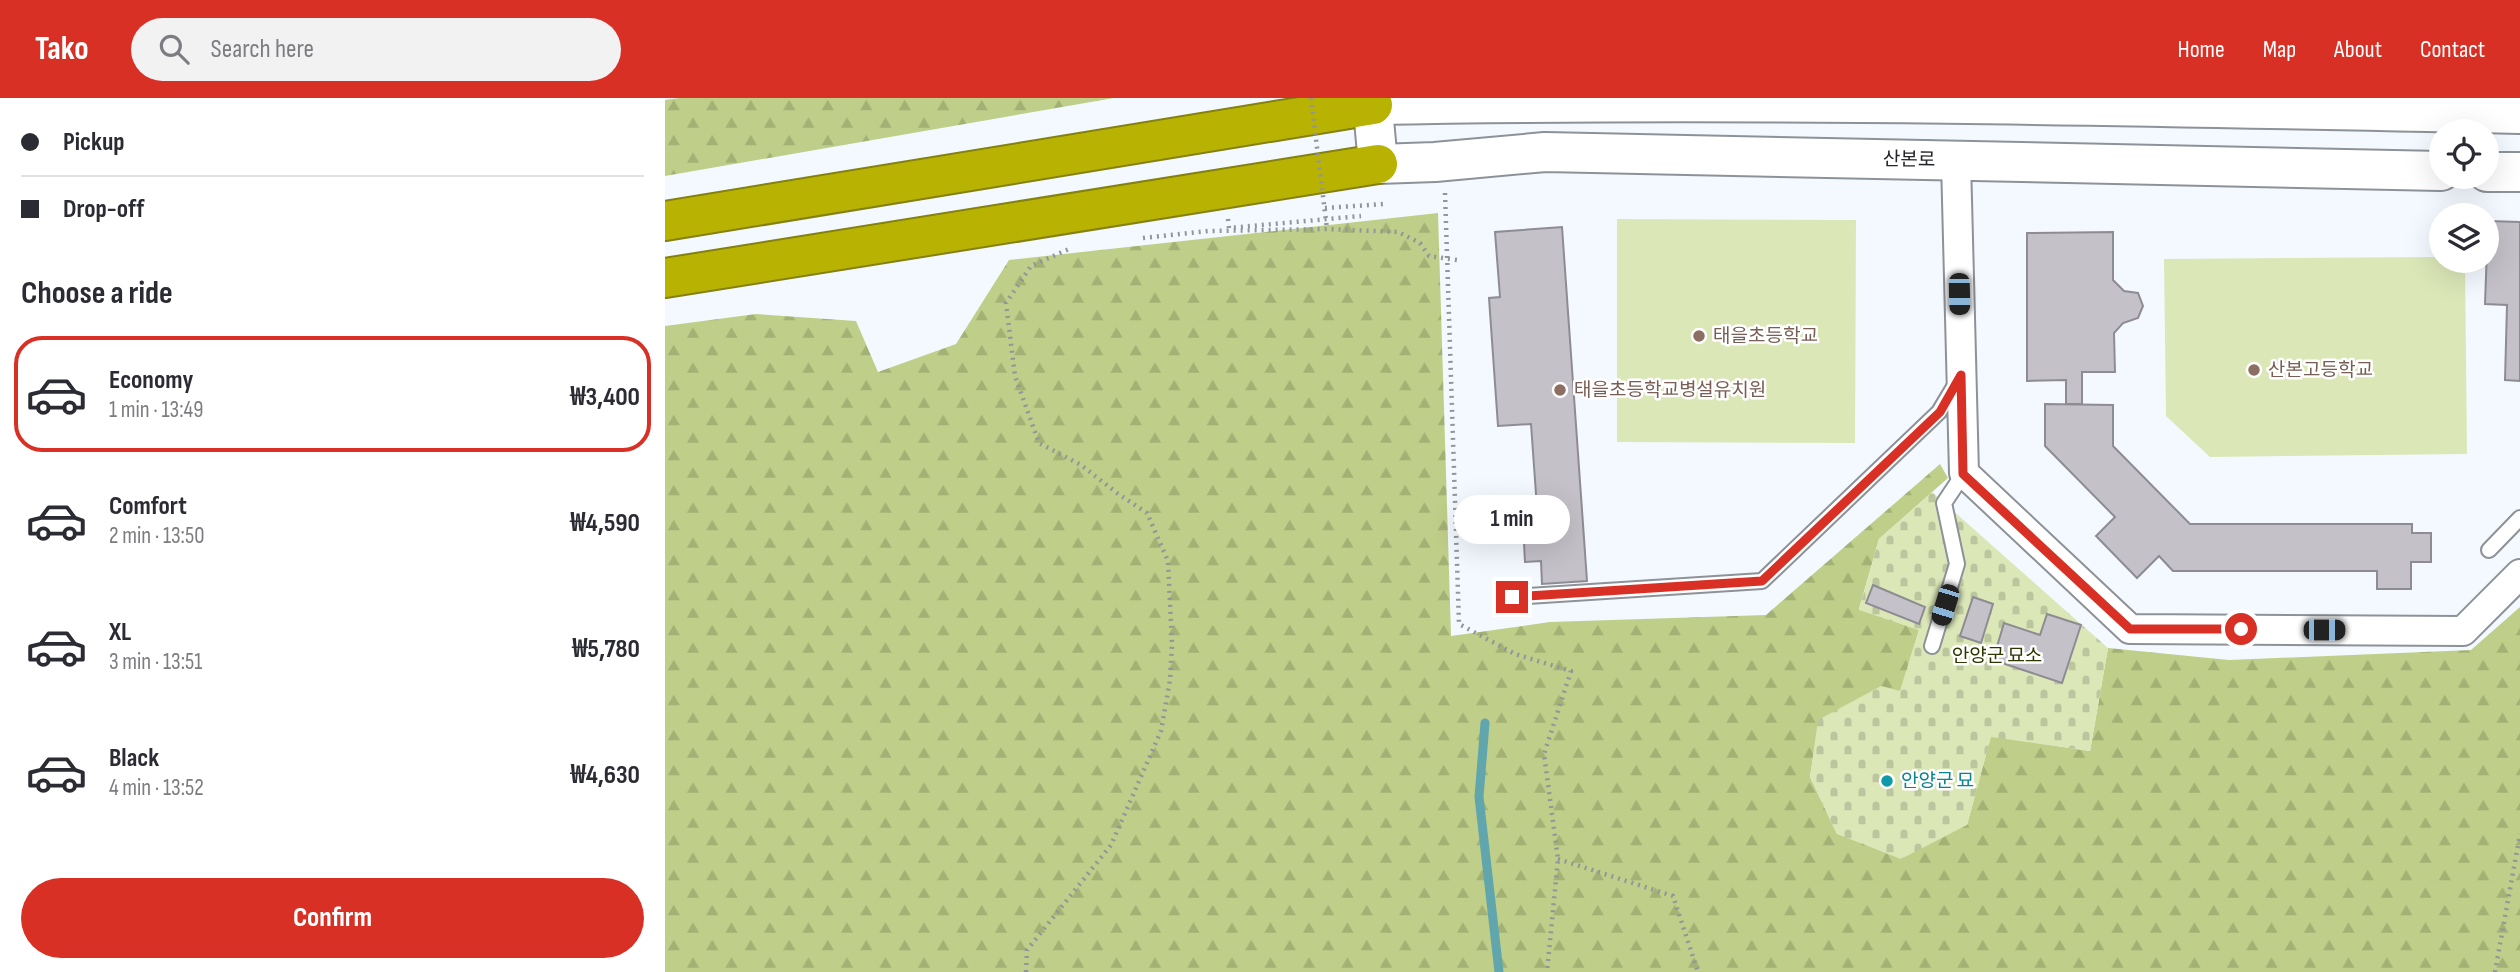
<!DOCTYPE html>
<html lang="en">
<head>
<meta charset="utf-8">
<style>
  :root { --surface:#fff; --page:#f2f2f3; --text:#2b2b33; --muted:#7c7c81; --line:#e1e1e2; --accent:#d93025 }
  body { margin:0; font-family:"Sofia Sans Condensed","Noto Sans KR",sans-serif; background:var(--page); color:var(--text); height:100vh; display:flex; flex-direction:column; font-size:26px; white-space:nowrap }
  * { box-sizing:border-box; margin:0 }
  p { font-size:23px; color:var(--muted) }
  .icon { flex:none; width:38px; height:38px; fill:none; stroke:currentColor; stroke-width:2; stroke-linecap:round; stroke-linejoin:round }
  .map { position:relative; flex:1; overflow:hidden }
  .sheet { display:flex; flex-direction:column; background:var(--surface); width:665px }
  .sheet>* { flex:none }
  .banner { display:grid; align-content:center; height:154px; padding:0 21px; background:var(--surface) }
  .controls { position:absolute; left:1764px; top:21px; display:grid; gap:14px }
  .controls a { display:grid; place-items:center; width:70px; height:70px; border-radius:50%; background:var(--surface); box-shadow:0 7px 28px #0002; font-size:35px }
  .end { position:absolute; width:32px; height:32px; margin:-16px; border:9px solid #d93025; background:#fff; box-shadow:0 0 0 4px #fff }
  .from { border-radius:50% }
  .bubble { position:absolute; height:49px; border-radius:24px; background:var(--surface); box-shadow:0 7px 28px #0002; font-size:23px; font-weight:700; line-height:49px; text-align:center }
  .car { position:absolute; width:21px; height:42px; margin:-21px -10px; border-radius:9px; box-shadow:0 0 5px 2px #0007; background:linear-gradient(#222 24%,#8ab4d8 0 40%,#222 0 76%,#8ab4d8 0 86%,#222 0) }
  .banner b { display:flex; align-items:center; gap:24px; height:66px; font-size:26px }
  .banner b+b { border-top:2px solid var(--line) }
  .banner i { width:18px; height:18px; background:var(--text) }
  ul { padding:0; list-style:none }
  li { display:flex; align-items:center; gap:21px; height:116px; margin:0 14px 10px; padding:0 7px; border:4px solid transparent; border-radius:28px }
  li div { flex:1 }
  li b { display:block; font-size:26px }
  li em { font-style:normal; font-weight:700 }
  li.current { border-color:var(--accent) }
  li>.icon { width:63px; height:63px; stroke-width:1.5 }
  h2 { padding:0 21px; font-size:32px; line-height:84px }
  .primary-button { display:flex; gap:14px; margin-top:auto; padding:14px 21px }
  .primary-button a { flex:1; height:80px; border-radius:42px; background:var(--accent); color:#fff; font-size:28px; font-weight:700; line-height:80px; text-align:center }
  header { display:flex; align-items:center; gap:42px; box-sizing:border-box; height:98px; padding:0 35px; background:var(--accent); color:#fff }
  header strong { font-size:33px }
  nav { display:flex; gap:38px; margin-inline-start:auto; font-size:24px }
  .search { width:490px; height:63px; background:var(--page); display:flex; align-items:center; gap:18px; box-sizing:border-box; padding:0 24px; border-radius:38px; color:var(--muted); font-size:26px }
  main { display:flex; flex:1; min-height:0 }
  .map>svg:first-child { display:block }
  .forest { fill:url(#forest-firs) }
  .cemetery { fill:url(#cemetery-stones) }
  .pitch { fill:#dce7b8 }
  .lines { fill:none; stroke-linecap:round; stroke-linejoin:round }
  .stream { stroke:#60a6ac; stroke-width:9 }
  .building { fill:#c4c1c9; stroke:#8e8c93; stroke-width:2 }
  .lane-casing { stroke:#8d9299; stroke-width:18 }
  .street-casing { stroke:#8d9299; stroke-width:32 }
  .secondary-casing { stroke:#8d9299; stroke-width:42 }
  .highway-casing { stroke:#84810f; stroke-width:42 }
  .path { stroke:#92969b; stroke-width:4.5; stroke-dasharray:2 5; stroke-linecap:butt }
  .lane { stroke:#fff; stroke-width:14 }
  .street { stroke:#fff; stroke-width:28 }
  .secondary { stroke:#fff; stroke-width:38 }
  .highway { stroke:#b8b302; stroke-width:38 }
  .path-bridge { stroke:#92969b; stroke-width:4.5; stroke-dasharray:2 5; stroke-linecap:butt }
  .route { stroke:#d93025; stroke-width:9 }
  .education-dot { fill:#8d6e63; stroke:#fff; stroke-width:2.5 }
  .culture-dot { fill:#0f9aa8; stroke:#fff; stroke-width:2.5 }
  .labels { text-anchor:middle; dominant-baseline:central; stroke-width:5; stroke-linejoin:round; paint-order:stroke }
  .street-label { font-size:19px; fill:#222427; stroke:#fff }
  .education-label { font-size:19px; fill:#785e54; stroke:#fff; text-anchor:start }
  .park-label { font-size:19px; fill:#2e3700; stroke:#fff }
  .culture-label { font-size:19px; fill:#0d838f; stroke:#fff; text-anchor:start }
</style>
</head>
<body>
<header>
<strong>Tako</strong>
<div class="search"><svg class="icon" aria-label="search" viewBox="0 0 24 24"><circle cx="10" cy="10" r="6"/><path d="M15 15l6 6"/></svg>Search here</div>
<nav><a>Home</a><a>Map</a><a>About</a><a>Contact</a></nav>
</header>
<main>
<section class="sheet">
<div class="banner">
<b><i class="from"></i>Pickup</b>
<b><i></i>Drop-off</b>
</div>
<h2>Choose a ride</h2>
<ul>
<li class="current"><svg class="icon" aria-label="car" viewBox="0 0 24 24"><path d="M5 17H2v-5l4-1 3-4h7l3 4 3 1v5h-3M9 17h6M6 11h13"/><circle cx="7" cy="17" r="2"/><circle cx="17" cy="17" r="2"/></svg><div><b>Economy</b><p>1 min · 13:49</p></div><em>₩3,400</em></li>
<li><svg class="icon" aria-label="car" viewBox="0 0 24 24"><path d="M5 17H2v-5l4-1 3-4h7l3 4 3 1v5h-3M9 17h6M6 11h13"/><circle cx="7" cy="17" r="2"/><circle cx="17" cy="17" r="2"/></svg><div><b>Comfort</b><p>2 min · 13:50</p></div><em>₩4,590</em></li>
<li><svg class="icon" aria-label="car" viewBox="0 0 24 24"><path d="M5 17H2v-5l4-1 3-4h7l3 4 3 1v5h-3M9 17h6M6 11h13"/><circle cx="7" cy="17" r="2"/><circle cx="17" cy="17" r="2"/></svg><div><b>XL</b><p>3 min · 13:51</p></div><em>₩5,780</em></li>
<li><svg class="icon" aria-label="car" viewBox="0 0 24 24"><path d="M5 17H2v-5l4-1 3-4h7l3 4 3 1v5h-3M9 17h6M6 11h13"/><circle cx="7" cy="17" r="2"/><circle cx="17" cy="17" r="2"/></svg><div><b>Black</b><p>4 min · 13:52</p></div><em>₩4,630</em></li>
</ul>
<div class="primary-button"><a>Confirm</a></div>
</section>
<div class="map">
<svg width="1855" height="874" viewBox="0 0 1855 874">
  <defs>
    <pattern id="forest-firs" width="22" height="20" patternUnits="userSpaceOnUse" patternTransform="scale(1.75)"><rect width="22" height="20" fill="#bfce88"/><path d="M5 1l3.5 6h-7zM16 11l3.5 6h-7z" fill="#a4b175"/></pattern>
    <pattern id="cemetery-stones" width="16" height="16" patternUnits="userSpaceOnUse" patternTransform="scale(1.75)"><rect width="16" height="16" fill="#dce7b8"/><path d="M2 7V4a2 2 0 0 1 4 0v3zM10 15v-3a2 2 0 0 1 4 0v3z" fill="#bcc69e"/></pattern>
  </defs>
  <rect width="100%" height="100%" fill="#f4f9ff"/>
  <g class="forest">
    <path d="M14,0H449L0,78V2Z"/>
    <path d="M773,115L786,538L885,524L1101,517L1275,366L1283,380L1214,441L1194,511L1254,532L1235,594L1154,622L1145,679L1172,736L1302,727L1326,638L1425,653L1443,550L1564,562L1806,552L1855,509V874H0V228L91,216L191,223L213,274L291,246L344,162Z"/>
  </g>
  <path class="cemetery" d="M1267,394L1443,550L1425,653L1326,639L1302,727L1236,761L1172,736L1145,679L1153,622L1216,588L1235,593L1254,532L1194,512L1214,441Z"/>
  <g class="pitch">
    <path d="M952,121L1191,122L1190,345L952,344Z"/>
    <path d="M1776,159V163H1800L1802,356L1545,359L1501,318L1499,161Z"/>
  </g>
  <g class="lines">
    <path class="stream" d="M820,625L814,699L834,874"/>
  </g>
  <g class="building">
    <path d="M1823,123L1855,124V283L1840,282L1842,207L1820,206Z"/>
    <path d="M897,129L922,483L877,486L876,463L860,464L858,426L873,424L866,326L833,328L824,200L835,199L830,134Z"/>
    <path d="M1448,134V182L1459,193L1473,195L1478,208L1473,220L1458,225L1449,235L1450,274H1417V306H1401V282L1362,283V135Z"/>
    <path d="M1380,306L1448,307V348L1525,426H1747V435H1766V464H1746V491H1712V473H1508L1494,458L1472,480L1431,438L1450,419L1380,348Z"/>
    <path d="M1208,487L1260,509L1254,526L1201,505Z"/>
    <path d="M1308,499L1328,506L1316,545L1295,538Z"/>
    <path d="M1382,516L1416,527L1397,585L1328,562L1339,525L1375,537Z"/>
  </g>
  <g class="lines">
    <defs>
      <g id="lane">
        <path d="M1824,452L1855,420"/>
        <path d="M847,499L1097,483L1274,314L1292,284"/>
        <path d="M1267,548L1292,466L1279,405L1299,375"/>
      </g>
      <path id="street" d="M1291,63L1299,375L1465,531L1798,533L1855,476"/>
      <g id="secondary">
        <path d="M707,0L713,66L770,64L880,54L1776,73"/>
        <path d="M708,7C1090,0 1473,8 1855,16"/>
        <path d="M1822,74H1855"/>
      </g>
      <g id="highway">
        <path d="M0,123L708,7"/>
        <path d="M0,180L713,66"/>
      </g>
    </defs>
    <use href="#lane" class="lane-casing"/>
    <use href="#street" class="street-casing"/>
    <use href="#secondary" class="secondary-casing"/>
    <use href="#highway" class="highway-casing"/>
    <g class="path">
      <path d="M780,95L794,526L850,556L906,573L879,656L893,761L882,874"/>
      <path d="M660,110L719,106"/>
      <path d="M563,121L564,130L696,118"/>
      <path d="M478,140L543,133L662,131L733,134L755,145L764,158L792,162"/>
      <path d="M893,761L1008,798L1033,874"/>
      <path d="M361,874L362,852L446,747L496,633L505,582L507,546L503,463L482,415L452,395L416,367L374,345L350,278L341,205L366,168L404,151"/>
      <path d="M1830,874L1855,736"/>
    </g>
    <use href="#lane" class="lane"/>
    <use href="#street" class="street"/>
    <use href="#secondary" class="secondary"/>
    <use href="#highway" class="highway"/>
    <path class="path-bridge" d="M646,0L662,131"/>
  </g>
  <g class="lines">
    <path class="route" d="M847,499L1097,483L1275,314L1296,277L1298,376L1465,531H1576"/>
  </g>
  <g class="education-dot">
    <circle cx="1034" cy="238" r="7"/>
    <circle cx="1589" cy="272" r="7"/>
    <circle cx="895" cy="292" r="7"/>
  </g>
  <circle class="culture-dot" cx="1222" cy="683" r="7"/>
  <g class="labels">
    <g class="street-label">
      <text transform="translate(1244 62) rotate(1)">산본로</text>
    </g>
    <g class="education-label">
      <text x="1048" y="238">태을초등학교</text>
      <text x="1603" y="272">산본고등학교</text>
      <text x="909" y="292">태을초등학교병설유치원</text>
    </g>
    <g class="park-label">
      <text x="1332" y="558">안양군 묘소</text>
    </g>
    <g class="culture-label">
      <text x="1236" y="683">안양군 묘</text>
    </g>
  </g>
</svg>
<div class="controls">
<a><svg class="icon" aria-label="locate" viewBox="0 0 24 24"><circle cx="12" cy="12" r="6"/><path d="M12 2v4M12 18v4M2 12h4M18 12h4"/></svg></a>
<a><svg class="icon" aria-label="layers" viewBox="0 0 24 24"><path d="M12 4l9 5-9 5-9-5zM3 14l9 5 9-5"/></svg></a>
</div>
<i class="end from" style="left:1576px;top:531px"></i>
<i class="end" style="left:847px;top:499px"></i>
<div class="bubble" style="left:789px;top:397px;width:116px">1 min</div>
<i class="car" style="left:1294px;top:196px;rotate:179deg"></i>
<i class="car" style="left:1280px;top:507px;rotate:197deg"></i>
<i class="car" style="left:1659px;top:532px;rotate:90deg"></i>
</div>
</main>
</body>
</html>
